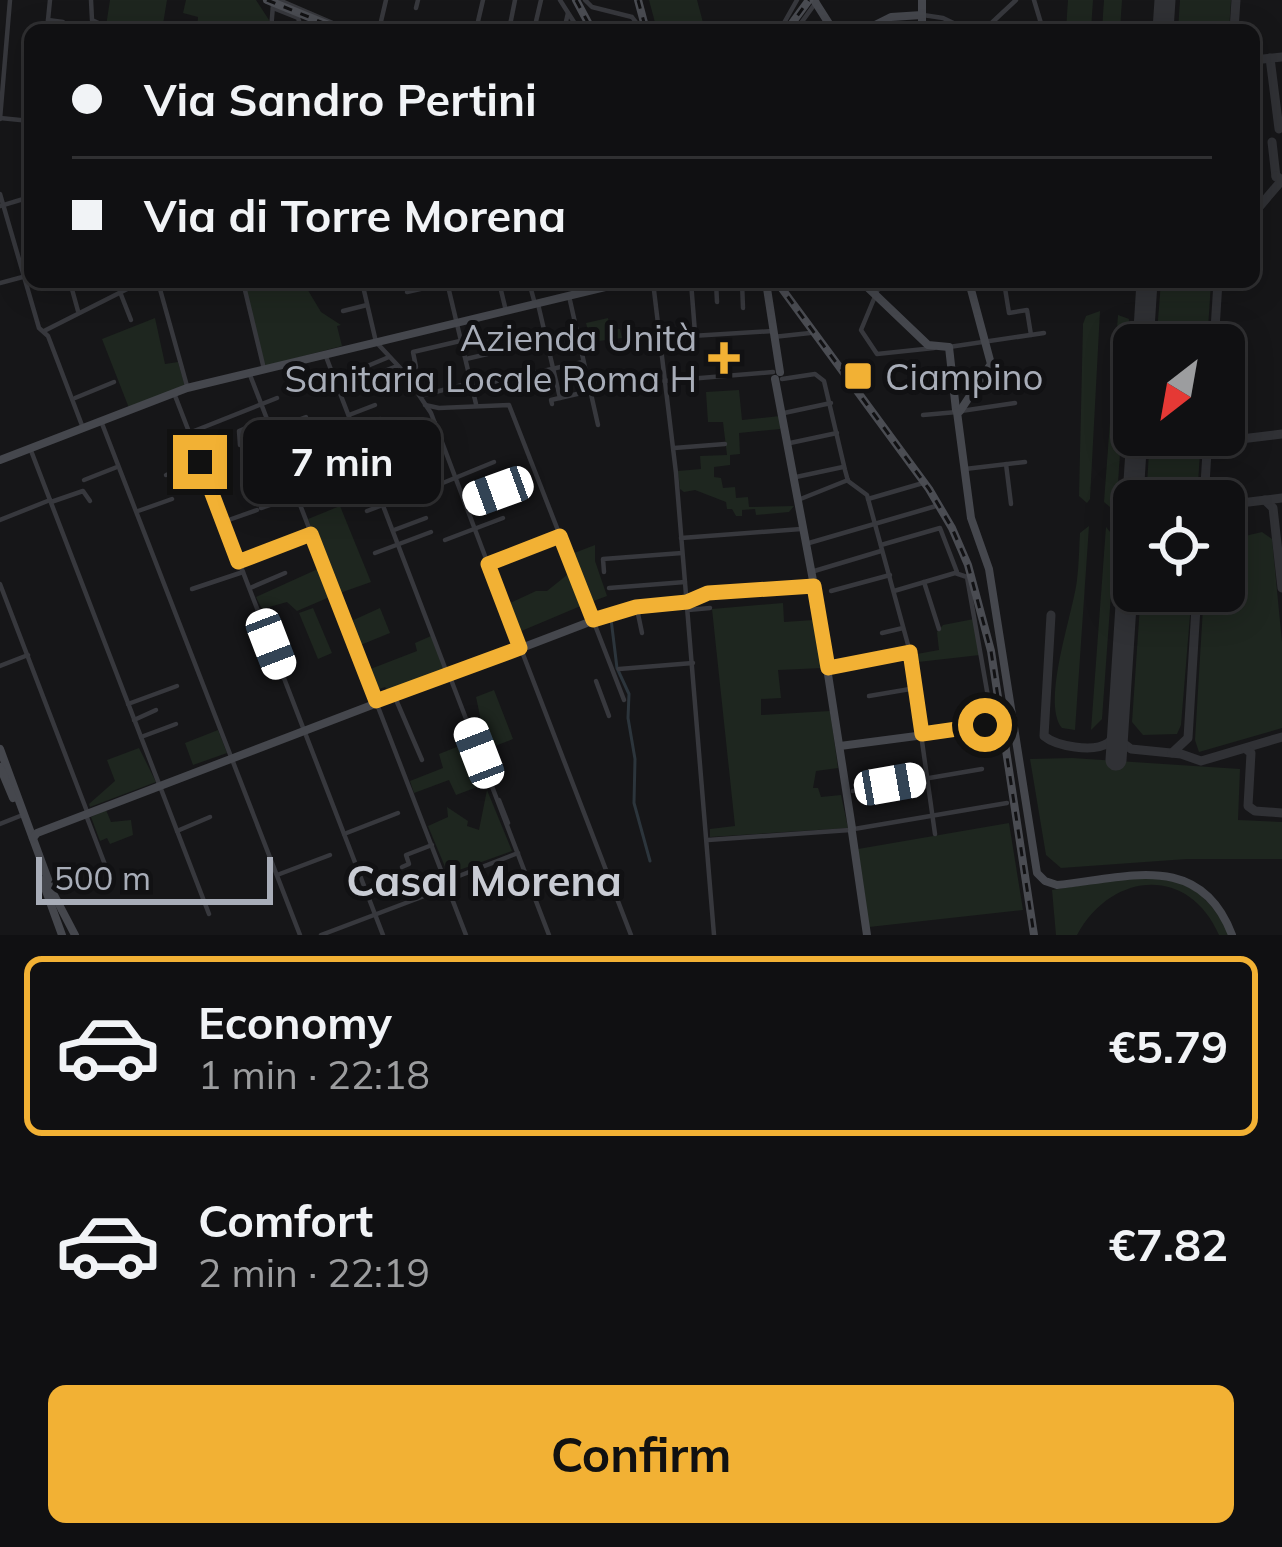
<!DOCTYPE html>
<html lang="en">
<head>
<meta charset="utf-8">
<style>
  :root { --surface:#101012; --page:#19191b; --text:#f1f3f6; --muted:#9c9d9f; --line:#303032; --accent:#f2b134 }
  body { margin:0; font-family:Mulish,sans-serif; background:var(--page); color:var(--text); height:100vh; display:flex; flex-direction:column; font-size:45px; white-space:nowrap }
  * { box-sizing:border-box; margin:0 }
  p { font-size:39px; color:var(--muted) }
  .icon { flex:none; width:66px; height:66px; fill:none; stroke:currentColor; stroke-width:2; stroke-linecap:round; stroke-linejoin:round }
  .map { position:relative; height:935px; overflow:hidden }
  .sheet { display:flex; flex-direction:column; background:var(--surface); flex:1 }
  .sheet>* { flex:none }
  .hud { position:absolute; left:24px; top:24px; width:1236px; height:264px; border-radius:18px; box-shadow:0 6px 30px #0003,0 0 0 3px var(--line); display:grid; align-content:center; height:264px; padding:0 48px; background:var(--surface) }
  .needle { width:78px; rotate:211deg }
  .controls { position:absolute; left:1113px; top:324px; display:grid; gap:24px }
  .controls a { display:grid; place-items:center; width:132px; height:132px; border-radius:18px; background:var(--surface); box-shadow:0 6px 30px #0003,0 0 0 3px var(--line); font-size:60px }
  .scale { position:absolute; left:36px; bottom:30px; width:237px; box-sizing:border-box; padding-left:12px; border:6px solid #a8adb8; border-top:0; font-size:33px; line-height:42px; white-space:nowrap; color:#a8adb8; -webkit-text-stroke:9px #111113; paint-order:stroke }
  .end { position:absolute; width:54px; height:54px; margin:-27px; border:15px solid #f2b134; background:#111; box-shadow:0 0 0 6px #111 }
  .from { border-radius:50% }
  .bubble { position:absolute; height:84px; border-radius:18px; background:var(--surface); box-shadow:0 6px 30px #0003,0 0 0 3px var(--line); font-size:39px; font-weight:700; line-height:84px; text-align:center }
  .car { position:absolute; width:36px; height:72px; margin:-36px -18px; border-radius:15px; box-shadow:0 0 9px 3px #0007; background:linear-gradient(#fff 24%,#345 0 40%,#fff 0 76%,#345 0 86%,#fff 0) }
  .hud b { display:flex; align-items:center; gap:42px; height:114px; font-size:45px }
  .hud b+b { border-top:3px solid var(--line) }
  .hud i { width:30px; height:30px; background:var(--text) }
  ul { padding:21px 0 0; list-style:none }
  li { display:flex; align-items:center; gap:36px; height:180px; margin:0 24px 18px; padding:0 24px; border:6px solid transparent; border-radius:18px }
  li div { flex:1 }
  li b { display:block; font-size:45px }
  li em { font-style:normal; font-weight:700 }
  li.on { border-color:var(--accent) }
  li>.icon { width:108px; height:108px; stroke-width:1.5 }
  .primary-button { display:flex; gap:24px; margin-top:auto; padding:24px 48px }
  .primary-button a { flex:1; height:138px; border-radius:18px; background:var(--accent); color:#111; font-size:48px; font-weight:700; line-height:138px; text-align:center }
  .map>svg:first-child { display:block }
  .green { fill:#1e261f }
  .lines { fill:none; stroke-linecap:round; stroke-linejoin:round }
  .stream { stroke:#2c353c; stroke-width:3 }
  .taxiway { stroke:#303135; stroke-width:9 }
  .runway { stroke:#303135; stroke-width:21 }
  .secondary-tunnel { stroke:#333438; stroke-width:8; stroke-dasharray:8 4; stroke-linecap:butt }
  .street { stroke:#37383d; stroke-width:4.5 }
  .secondary { stroke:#45474d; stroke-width:8 }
  .rail-casing { stroke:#4a4c52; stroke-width:8 }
  .rail { stroke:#111113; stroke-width:3; stroke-dasharray:9; stroke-linecap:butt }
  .route { stroke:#f2b134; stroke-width:15 }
  .poi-dot { fill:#f2b134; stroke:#111113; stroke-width:4.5 }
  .labels { text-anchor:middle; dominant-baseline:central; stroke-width:10; stroke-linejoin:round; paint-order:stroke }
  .poi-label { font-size:36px; fill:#a8adb8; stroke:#111113; text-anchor:end }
  .quarter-label { font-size:42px; font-weight:bold; fill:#c9ccd4; stroke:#111113 }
</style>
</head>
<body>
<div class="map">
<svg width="1282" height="935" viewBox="0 0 1282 935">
  <rect width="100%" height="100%" fill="#161618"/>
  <g class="green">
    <path d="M110,0H167L162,30L106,26Z"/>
    <path d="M186,0H256L269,20L268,30H197L198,17L183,13Z"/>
    <path d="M649,0H697L705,30H657Z"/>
    <path d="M1068,0H1093L1091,30H1066Z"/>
    <path d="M1104,0H1122L1120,30H1102Z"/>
    <path d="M1180,0H1231L1229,30H1178Z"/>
    <path d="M244,282H303L321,312L341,325L337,326L342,346L265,366Z"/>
    <path d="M1161,282H1211L1207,345H1156Z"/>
    <path d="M1100,311L1090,499L1087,503L1079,496L1083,324L1086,316Z"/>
    <path d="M1118,315L1129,319L1117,498L1110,507L1104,502Z"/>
    <path d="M155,318L165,364L178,362L185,386L129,408L102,339Z"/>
    <path d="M608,318L610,328L620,329L622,338L591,342L586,323Z"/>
    <path d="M739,390L742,420L780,416V429L739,433L740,454L730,455V465L714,467V477L721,478L723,488L735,487L736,498L748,497L749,507L794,506L789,512L756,515L755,509L742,510V516H736L732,509H727L726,502L695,490L684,492L680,489L678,471L701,469L700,456L727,455L723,422H708L706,392Z"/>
    <path d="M1150,435H1201L1197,501H1146Z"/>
    <path d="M340,506L371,582L337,594L308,519Z"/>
    <path d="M1089,526L1075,730L1062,728C1041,702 1073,614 1077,580C1079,564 1079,548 1080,533Z"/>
    <path d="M1106,527L1115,538L1102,719L1091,730Z"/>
    <path d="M1262,532L1272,539L1282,642V728L1199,752L1195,740L1204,591H1224V552L1246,550L1245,536Z"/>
    <path d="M595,545V561L607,596L588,603L569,555Z"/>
    <path d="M320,568L332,596L297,611L287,602L262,609L256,597Z"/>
    <path d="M572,571L583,605L519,632L508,604L536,591H547Z"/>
    <path d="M1141,591H1192L1181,725L1177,734L1143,735L1132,722Z"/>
    <path d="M783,603L784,622L814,620L823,668L778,670L781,698L761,699V715L830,711L838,768L816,771L813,788H818L821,797L841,795L848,828L710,837V829L735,826L712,609Z"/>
    <path d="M313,608L332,653L318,659L299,613Z"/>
    <path d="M380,608L390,633L358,646L347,623Z"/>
    <path d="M974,619L980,655L918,662L917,654L939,650L937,632L943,625Z"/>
    <path d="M431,636L445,672L389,692L385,687L373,691L367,675L373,668L417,651L415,643Z"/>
    <path d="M494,690L513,739L482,751L476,733L483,730L476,697Z"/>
    <path d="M218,730L227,753L193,765L185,743Z"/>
    <path d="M472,741L488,783L456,795L449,780L414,793L410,781L443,768L439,754Z"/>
    <path d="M139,748L156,782L90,807L89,804L115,781L107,760Z"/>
    <path d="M1072,758L1240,769L1238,820L1282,822V859H1187L1061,868L1046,855L1030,759Z"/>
    <path d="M487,790L512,851L448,874L428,826L448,817L447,807L468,821L467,826L479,830Z"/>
    <path d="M106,810L111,822L131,820L133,835L110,844L107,838L100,841L91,817Z"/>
    <path d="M1009,823L1023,910L869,927L858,849Z"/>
    <path d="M1141,876C1189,879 1207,893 1230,935H1219C1188,864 1111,872 1077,935H1056L1052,890Z"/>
  </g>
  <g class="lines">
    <path class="stream" d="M611,619L617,668L629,694L628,718L635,759L634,803L650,861"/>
    <g class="taxiway">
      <path d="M1234,30L1236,0"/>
      <path d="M1270,58L1279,129"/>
      <path d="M1254,60L1282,57"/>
      <path d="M1272,142L1276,177"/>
      <path d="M1254,213L1282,180L1276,176"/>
      <path d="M1214,345L1218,282"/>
      <path d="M1207,453L1216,442L1282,434"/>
      <path d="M1265,500L1273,508L1282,588"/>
      <path d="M1204,501L1208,435"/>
      <path d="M1224,505L1282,498"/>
      <path d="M1131,517L1134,524"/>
      <path d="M1130,541L1134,535"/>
      <path d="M1051,615L1044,736C1056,746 1093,753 1108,743C1115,738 1116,732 1118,724"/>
      <path d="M1118,729L1123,743L1131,749L1181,754L1201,761L1282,737"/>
      <path d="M1246,749L1251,753L1248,806L1255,811L1282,813"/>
      <path d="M1172,753L1188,738L1197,591"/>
    </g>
    <g class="runway">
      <path d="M1163,30L1165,0"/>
      <path d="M1143,345L1147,282"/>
      <path d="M1116,760L1137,435"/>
    </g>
    <path class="secondary-tunnel" d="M993,726L1009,724"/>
    <g class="street">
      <path d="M91,0L92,20L113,30"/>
      <path d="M279,0L349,30"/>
      <path d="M560,0L579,30"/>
      <path d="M585,0L592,7L632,17L642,30"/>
      <path d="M1034,0L1043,30"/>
      <path d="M273,8L298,18L302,30"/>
      <path d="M416,8L418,0"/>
      <path d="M923,15L943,18L968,30"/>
      <path d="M48,20L63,22L65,30"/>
      <path d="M47,30L50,0"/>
      <path d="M271,30L273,5"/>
      <path d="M379,30L386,0"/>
      <path d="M476,30L483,0"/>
      <path d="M509,30L515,0"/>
      <path d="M534,30L541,0"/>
      <path d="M564,30L568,13"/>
      <path d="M758,30L761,25"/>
      <path d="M780,30L797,0"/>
      <path d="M796,30L817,1"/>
      <path d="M984,30L1016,0"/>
      <path d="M0,118L30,121"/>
      <path d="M0,119L10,0"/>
      <path d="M0,194L39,328L48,336L83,428"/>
      <path d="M0,206L30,197"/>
      <path d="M70,282L78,311"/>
      <path d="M158,282L187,386"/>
      <path d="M243,282L264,369"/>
      <path d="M362,282L376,342L403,371L431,413L488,564"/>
      <path d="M447,282L476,404"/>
      <path d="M499,282L506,311"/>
      <path d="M529,282L535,304"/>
      <path d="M653,282L676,473L714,935"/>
      <path d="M691,282L695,333"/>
      <path d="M716,282L717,302"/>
      <path d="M742,282L743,308"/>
      <path d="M881,282L861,330L877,354L934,348"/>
      <path d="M1004,282L1009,313L1027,310L1031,335"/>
      <path d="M0,283L30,275"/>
      <path d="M321,286L340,282"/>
      <path d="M120,292L131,320"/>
      <path d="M407,292L451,282"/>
      <path d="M569,296L598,425"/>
      <path d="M538,304L560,398"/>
      <path d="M343,311L367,305"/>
      <path d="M44,331L141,282"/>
      <path d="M773,337L810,333"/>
      <path d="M659,338L773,331"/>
      <path d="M949,347L1044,333"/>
      <path d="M325,354L447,673"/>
      <path d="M466,359L577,333"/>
      <path d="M365,367L389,357"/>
      <path d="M416,367L413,352L460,341"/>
      <path d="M250,375L466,935"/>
      <path d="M369,377L397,366"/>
      <path d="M782,379L815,374L824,381L845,470L848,481L867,495L910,652"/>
      <path d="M664,381L773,372"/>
      <path d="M471,387L583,362"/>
      <path d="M174,393L383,935"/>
      <path d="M420,396L470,383"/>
      <path d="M75,398L114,382"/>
      <path d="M552,404L551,400L590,391"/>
      <path d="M425,405L439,408L509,405L559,533"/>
      <path d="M961,411L1015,403"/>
      <path d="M784,413L831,403"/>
      <path d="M349,415L375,405"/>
      <path d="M923,415L957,412"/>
      <path d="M265,420L239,431L240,445L272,432"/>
      <path d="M101,421L300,935"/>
      <path d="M272,430L306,417"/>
      <path d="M189,433L277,398"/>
      <path d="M329,439L380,419"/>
      <path d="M790,443L837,433"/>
      <path d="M30,448L209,914"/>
      <path d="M674,448L725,444"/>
      <path d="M282,456L316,443"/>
      <path d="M1006,464L1011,504"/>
      <path d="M965,469L1025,462"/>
      <path d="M166,475L200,462"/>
      <path d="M796,477L843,467"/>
      <path d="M84,480L117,467"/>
      <path d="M291,482L435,423"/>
      <path d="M433,487L494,462"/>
      <path d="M338,492L407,466"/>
      <path d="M868,499L923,483"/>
      <path d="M798,500L848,480"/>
      <path d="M51,502L83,491L90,501"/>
      <path d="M465,503L498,491"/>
      <path d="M261,508L296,496"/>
      <path d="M138,511L172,499"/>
      <path d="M367,511L416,492"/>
      <path d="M0,520L50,500"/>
      <path d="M223,522L257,510"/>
      <path d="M394,530L426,518"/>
      <path d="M681,538L801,529"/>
      <path d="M445,540L503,518"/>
      <path d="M809,543L936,506"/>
      <path d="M881,545L940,528L957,572"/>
      <path d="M375,553L431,532"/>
      <path d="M238,562L311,534"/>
      <path d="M604,572L603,559L682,553"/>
      <path d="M811,572L881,551"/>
      <path d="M924,582L939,629"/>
      <path d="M0,584L88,814"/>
      <path d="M250,588L285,573"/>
      <path d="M609,588L685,582"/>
      <path d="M192,589L243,572"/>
      <path d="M831,591L890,575"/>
      <path d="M894,591L955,573L967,577L993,725"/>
      <path d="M637,609L642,633"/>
      <path d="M688,610L710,608"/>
      <path d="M593,620L624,700"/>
      <path d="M882,633L903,628"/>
      <path d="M521,649L631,935"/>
      <path d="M0,666L28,655"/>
      <path d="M619,669L693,663"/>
      <path d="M450,677L549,935"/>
      <path d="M596,681L609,716"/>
      <path d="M394,695L422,760"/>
      <path d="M869,696L916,688"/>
      <path d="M128,704L177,686"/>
      <path d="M134,720L156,710"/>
      <path d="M921,734L935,834"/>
      <path d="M141,737L176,724"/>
      <path d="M853,791L982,769"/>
      <path d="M499,800L508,823"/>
      <path d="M86,815L107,870"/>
      <path d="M0,824L20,816"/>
      <path d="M854,829L1007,803"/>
      <path d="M177,831L210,817"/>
      <path d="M344,834L398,813"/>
      <path d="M708,840L850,830"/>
      <path d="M402,867L409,864L406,855L432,845"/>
      <path d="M277,875L330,855"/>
      <path d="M446,881L518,853"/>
      <path d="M321,935L448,887"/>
    </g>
    <g class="secondary">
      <path d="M814,0L833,30"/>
      <path d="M922,0V30"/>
      <path d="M865,30L891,17L922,15"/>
      <path d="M766,282L780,372"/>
      <path d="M862,282L928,345L949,347L956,410"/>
      <path d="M775,379L815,591L852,828"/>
      <path d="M960,411L991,364L969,282"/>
      <path d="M957,412L971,518L989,569L1037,873L1045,881L1057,885C1126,878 1200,850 1232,935"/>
      <path d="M0,460L187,388L626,282"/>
      <path d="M520,648L488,564L560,536L593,620"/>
      <path d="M828,668L910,652L921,734"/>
      <path d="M840,746L993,726"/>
      <path d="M0,749L53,893L75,935"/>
      <path d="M0,767L13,798"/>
      <path d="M852,832L867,935"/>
      <path d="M33,838L37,833L613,613L687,602L708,593L814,586"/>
      <path d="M42,880L62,935"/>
    </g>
    <defs>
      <g id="rail">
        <path d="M267,0L341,30"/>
        <path d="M576,0L592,30"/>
        <path d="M638,0L646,30"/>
        <path d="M787,30L809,0"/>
        <path d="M777,282L929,489L952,528L968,565L991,651L1034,935"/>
      </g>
    </defs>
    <use href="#rail" class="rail-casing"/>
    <use href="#rail" class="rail"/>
  </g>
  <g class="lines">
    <path class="route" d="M200,462L238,562L311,534L376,701L520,648L488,564L560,536L593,620L636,607L687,602L708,593L814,586L828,668L910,652L922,734L985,725"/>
  </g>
  <g class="poi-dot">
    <path d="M718 340h12v12h12v12h-12v12h-12v-12h-12v-12h12z"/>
    <rect x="843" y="361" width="30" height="30" rx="6"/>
  </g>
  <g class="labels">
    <g class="poi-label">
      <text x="697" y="337">Azienda Unità<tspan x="697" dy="41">Sanitaria Locale Roma H</tspan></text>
      <text x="885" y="376" text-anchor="start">Ciampino</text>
    </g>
    <g class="quarter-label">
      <text x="484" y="880">Casal Morena</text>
    </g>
  </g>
</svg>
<div class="controls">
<a><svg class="needle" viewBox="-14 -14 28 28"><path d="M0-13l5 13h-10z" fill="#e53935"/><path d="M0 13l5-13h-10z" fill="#9c9d9f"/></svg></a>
<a><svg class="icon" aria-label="locate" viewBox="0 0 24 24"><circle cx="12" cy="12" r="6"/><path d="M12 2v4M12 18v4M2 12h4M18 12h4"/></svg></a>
</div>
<div class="scale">500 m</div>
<i class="end from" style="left:985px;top:725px"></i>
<i class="end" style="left:200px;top:462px"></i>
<div class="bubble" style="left:243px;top:420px;width:198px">7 min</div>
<i class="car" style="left:498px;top:491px;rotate:250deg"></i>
<i class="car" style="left:271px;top:644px;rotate:159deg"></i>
<i class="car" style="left:479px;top:753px;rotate:339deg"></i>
<i class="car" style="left:890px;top:784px;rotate:80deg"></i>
<div class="hud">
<b><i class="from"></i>Via Sandro Pertini</b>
<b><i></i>Via di Torre Morena</b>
</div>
</div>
<section class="sheet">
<ul>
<li class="on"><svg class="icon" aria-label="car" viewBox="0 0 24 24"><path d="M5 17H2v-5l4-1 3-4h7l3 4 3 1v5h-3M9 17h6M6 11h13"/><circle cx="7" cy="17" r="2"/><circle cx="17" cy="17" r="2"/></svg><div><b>Economy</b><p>1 min · 22:18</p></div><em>€5.79</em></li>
<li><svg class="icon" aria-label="car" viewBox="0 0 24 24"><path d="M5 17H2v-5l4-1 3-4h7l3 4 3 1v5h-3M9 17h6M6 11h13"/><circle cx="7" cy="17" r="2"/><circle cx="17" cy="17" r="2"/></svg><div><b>Comfort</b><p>2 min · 22:19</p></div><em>€7.82</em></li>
</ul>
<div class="primary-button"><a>Confirm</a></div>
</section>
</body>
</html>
